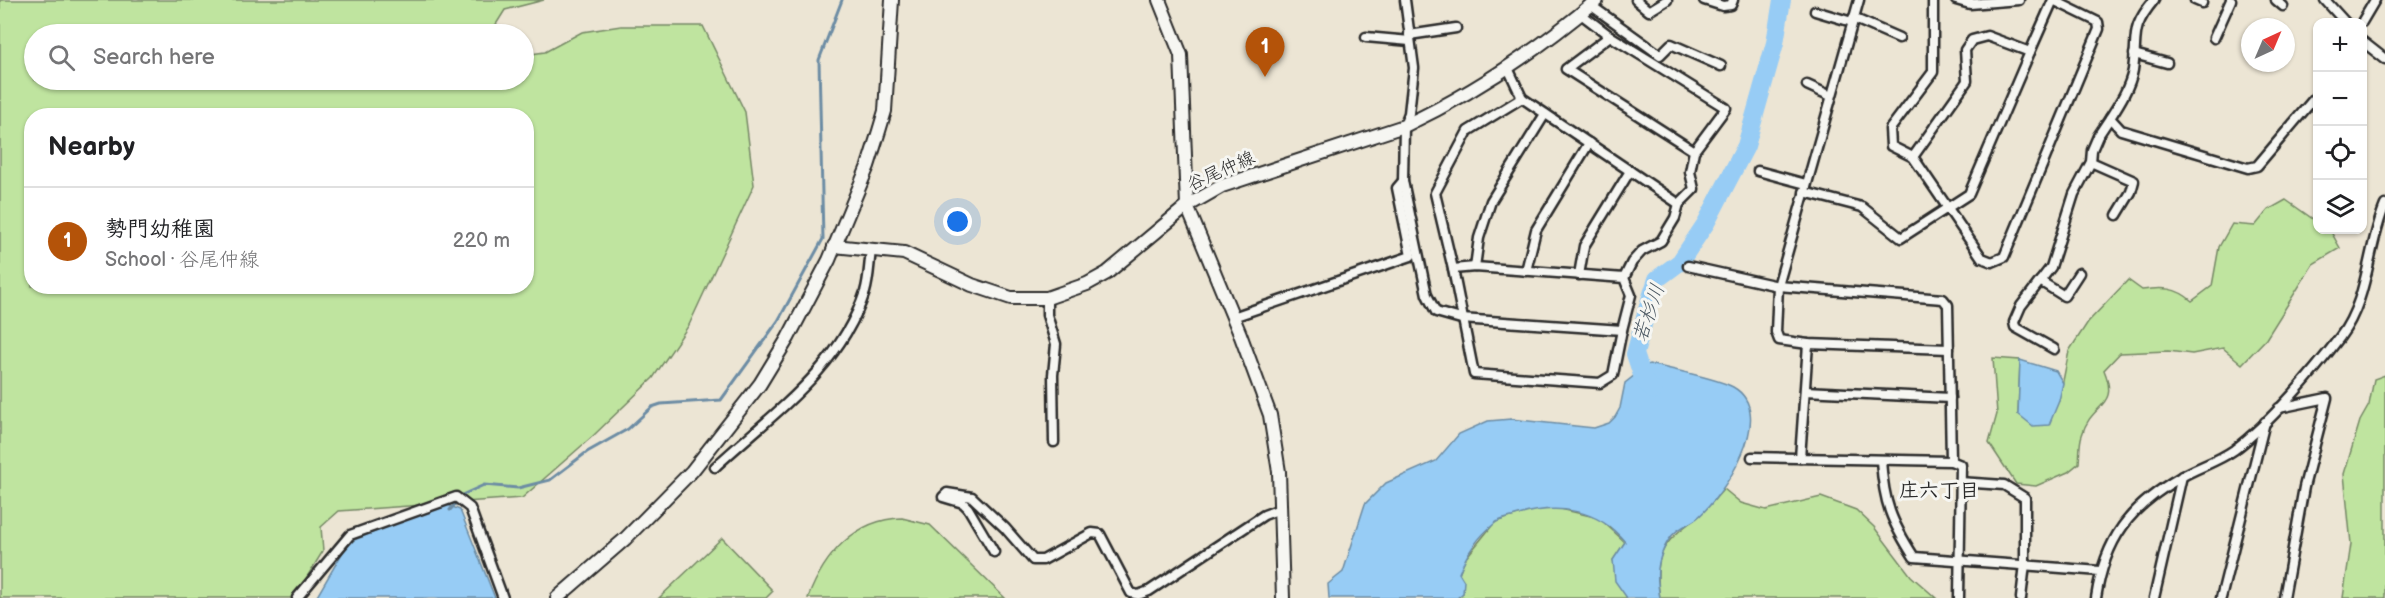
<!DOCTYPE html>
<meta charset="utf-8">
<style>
body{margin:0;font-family:"Balsamiq Sans","Klee One",sans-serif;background:#f6f6f6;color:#202124}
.controls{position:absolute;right:18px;top:18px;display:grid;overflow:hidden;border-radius:12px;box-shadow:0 2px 4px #0004}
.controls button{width:54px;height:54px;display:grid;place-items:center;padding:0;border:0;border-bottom:2px solid #e0e0e0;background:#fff;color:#202124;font:30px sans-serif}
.compass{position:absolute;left:2241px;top:18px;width:54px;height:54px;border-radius:50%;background:#fff;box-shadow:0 2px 4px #0004;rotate:44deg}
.you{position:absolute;left:958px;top:222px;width:21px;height:21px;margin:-15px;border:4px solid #fff;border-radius:50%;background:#1a73e8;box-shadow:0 0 0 9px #1a73e833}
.badge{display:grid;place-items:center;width:39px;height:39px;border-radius:50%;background:#b45309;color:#fff;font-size:20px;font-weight:700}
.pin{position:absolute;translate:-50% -50px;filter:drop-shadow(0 2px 3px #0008)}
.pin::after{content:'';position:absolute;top:32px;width:21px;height:18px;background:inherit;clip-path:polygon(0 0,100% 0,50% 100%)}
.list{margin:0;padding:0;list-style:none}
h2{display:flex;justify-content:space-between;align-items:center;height:78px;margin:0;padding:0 24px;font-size:26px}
h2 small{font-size:20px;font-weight:400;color:#757577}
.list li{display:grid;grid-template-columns:39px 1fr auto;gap:18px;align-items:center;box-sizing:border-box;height:108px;padding:0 24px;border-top:2px solid #e0e0e0}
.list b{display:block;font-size:22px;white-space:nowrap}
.list p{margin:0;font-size:20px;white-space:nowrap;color:#757577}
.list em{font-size:20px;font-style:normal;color:#757577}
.icon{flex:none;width:33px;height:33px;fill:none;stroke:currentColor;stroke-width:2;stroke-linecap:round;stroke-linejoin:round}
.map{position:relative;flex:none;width:2385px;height:598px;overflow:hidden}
.search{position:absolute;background:#fff;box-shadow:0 2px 4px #0004;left:24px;top:24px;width:510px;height:66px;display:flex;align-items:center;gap:15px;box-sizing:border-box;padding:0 21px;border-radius:33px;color:#757577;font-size:22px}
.panel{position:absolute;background:#fff;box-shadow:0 2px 4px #0004;left:24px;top:108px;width:510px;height:186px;border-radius:24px}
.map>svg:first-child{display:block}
.green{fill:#bfe49f;stroke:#758865;stroke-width:1.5;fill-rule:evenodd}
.water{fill:#97ccf5;stroke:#6c8ca4;stroke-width:1.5}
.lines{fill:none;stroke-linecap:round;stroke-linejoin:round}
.stream{stroke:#6c8ca4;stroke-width:3}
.river{stroke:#97ccf5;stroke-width:18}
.street-casing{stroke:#2b2b2b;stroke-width:13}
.secondary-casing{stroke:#2b2b2b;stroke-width:16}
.street{stroke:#f6f6f2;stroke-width:8}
.secondary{stroke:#f6f6f2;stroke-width:12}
.labels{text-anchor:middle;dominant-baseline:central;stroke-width:6;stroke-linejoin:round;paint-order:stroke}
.street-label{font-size:18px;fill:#2b2b2b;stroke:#f6f6f2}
.water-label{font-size:20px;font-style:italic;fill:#46535e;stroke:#f6f6f2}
.neighbourhood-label{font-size:20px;font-weight:bold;fill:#2b2b2b;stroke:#f6f6f2}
</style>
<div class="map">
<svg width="2385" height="598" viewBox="0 0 2385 598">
<rect width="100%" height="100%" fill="#ece5d4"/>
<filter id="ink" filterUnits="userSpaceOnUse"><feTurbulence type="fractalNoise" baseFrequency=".0167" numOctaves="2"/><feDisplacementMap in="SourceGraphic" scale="12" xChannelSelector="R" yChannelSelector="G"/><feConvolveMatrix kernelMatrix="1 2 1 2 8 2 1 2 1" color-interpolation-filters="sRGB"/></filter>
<g filter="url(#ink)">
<g class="green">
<path d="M0,0H544L505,10L490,34H34V80H524V55L545,52L582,32L621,26H703L745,112L754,185L689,325L653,378L594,435L522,498L339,511L321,527L323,551L294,598H0ZM32,116H526V286H32Z"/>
<path d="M2286,200L2317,222L2318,230H2330L2340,248L2313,264L2266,339L2242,364L2223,348L2192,354L2168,351L2120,353L2104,370C2120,409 2091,402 2082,435C2079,443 2080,454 2079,463L2068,472L2036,486L2016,484L1989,443L1997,414L1993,358L2020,360L2018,414L2059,401L2069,351L2088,322L2128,280L2142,290C2162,287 2176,287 2192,301L2212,286L2219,247L2232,224L2255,226L2268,210Z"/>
<path d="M2385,375V598H2343L2351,544L2344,474L2360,421L2369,405L2374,379Z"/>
<path d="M1724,489L1741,503L1766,510L1821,497L1856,510L1874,527L1911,576L1936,598H1660C1653,556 1662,543 1695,519C1706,511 1715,498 1724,489Z"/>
<path d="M1552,507L1599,518L1625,542L1613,560L1627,598H1457L1463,593L1459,573L1465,559L1495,522L1537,509Z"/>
<path d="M902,518L930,525L1005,598H808C824,555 855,519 902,518Z"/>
<path d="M722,538L773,591L766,598H659Z"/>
</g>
<g class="water">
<path d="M2020,360L2056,371L2063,383L2059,401L2049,425L2033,426L2018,414Z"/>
<path d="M1649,364C1669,369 1717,378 1733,387C1779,413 1723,497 1696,519C1686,526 1674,530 1668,541C1656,561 1656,576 1660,598H1627L1615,581L1613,560L1625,542C1598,508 1556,503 1515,516C1509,518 1499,519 1494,524C1478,537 1466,555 1459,573L1464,581L1463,593L1457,598H1329L1328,584L1343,572L1365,504L1386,483L1436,461L1459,434L1488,421L1511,419L1594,428L1609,423L1615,417L1620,408L1625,383Z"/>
<path d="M445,504L460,510L495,598H316L344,550L354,540Z"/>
</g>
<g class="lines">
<path class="stream" d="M450,510L464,494L484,485L518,488L550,480L587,452L628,429L652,407L661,404L721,400L778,321L823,239L819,60L842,0"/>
<path class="river" d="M1654,391L1644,381L1635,354L1648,306L1657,279L1680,262L1706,223L1746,146L1775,43L1782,0"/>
<g class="street-casing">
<g id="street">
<path d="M1405,0L1414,68L1409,113L1404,126L1403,181L1427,295L1436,312L1461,319L1622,330L1631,295L1624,278L1475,267L1453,269L1435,193L1468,131L1522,98L1679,204L1694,189L1690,172L1694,151L1566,69L1610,36L1726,108L1694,151"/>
<path d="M1636,0L1649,11L1667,0"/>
<path d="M1704,0L1723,6L1731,5L1733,0"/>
<path d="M1859,0L1778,286L1776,332L1779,340L1808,344L1949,349"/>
<path d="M1956,0L1970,4L2019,0"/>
<path d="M2053,0L2098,22L2099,29L2004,257L1992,262L1982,258L1913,157L1967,81L1965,50L1972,40L1987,36L2030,52Z"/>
<path d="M2154,0C2129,30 2138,36 2133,70C2130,87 2119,104 2110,118L2121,130L2248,168L2257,166L2318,94"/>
<path d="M2195,0L2202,3"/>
<path d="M2276,0L2283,6"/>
<path d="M2325,0L2345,22"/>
<path d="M1589,4L1660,55L1671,44L1721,66"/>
<path d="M1815,11L1852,22"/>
<path d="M1581,14L1610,36"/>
<path d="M1853,18L1899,38"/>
<path d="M2362,22L2375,0"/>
<path d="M1409,35L1456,28"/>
<path d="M1366,37L1410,41"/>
<path d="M2214,38L2231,0"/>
<path d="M2362,41L2385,59"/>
<path d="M2134,54L2167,63"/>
<path d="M1508,68L1522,98"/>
<path d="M1807,85L1831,96"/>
<path d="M1913,157L1891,146L1890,129L1933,72V0"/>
<path d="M2091,162L2134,181L2131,192L2117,215"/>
<path d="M1758,171L1806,184"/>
<path d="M1804,192L1862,207L1901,238L1969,194L2030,52"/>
<path d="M1688,266L1778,286L1943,299L1948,305L1951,461"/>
<path d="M1475,267L1479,238L1491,201L1545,114"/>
<path d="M1453,269L1474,374L1600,383L1613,375L1622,330"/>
<path d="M1526,271L1536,230L1589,143"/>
<path d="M1579,275L1584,246L1630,171"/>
<path d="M1624,278L1632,262L1642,251L1661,241L1675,218L1679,204"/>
<path d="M2040,281L2064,296L2079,273"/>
<path d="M1047,298V315L1056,344L1053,375L1054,442"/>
<path d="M1233,317L1411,256L1397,188L1403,181"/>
<path d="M2054,349L2015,327L2014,322L2021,306L2051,267L2074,194L2091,162L2092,150L2098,136L2110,118"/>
<path d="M1805,391L1950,398"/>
<path d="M2279,408L2327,398L2304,487L2284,598"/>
<path d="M1752,457L1951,461L1961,465L1959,598"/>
<path d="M1800,458L1808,344"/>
<path d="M1881,461C1884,503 1891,521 1914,557L2100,571"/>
<path d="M715,467C773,413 839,370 865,292C869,279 869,264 871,251"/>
<path d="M1960,482L2004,485L2025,498V564L2021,598"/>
<path d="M994,552L968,508L963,503L943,497L947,493L972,497L1005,528L1033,560H1043L1092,533L1100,534L1131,593L1138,595L1149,591L1264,515L1280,509"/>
<path d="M297,598L350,535L456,497L470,508L503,598"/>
<path d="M2096,598C2105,539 2129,507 2181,477C2198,467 2217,462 2234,450C2270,423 2312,374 2340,337C2369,299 2367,248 2385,205"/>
<path d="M2154,598L2182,476"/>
<path d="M2221,598L2265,422"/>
</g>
</g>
<g class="secondary-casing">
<g id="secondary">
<path d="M1159,0L1181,55L1187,206L1240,334L1270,415L1279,472L1283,598"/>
<path d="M834,246L904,253L972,285L1011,298H1047L1087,284L1107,273L1187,206L1222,186L1404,126C1474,93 1538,50 1597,0"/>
<path d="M557,598L625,539L692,471L760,384L788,338L829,260L868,166L879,131L885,111L892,0"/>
</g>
</g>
<use href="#street" class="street"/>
<use href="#secondary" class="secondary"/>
</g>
</g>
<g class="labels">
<g class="street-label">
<text transform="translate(1221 171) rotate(-24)">谷尾仲線</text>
</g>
<g class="water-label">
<text transform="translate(1649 313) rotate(-71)">若杉川</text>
</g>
<g class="neighbourhood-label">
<text x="1939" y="491">庄六丁目</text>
</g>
</g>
</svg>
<div class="controls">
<button>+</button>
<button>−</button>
<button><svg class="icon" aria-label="locate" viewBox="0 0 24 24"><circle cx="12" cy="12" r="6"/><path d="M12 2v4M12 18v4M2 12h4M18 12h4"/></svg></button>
<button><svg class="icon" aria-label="layers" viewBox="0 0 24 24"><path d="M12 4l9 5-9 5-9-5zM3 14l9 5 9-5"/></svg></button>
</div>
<svg class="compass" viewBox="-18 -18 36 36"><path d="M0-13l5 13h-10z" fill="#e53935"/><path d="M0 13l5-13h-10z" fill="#757577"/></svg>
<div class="you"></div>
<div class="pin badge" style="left:1265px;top:77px">1</div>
<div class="search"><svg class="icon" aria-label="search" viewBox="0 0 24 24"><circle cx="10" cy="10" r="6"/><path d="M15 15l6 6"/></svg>Search here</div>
<section class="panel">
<h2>Nearby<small></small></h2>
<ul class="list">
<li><span class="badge">1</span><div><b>勢門幼稚園</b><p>School · 谷尾仲線</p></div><em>220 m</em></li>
</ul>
</section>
</div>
